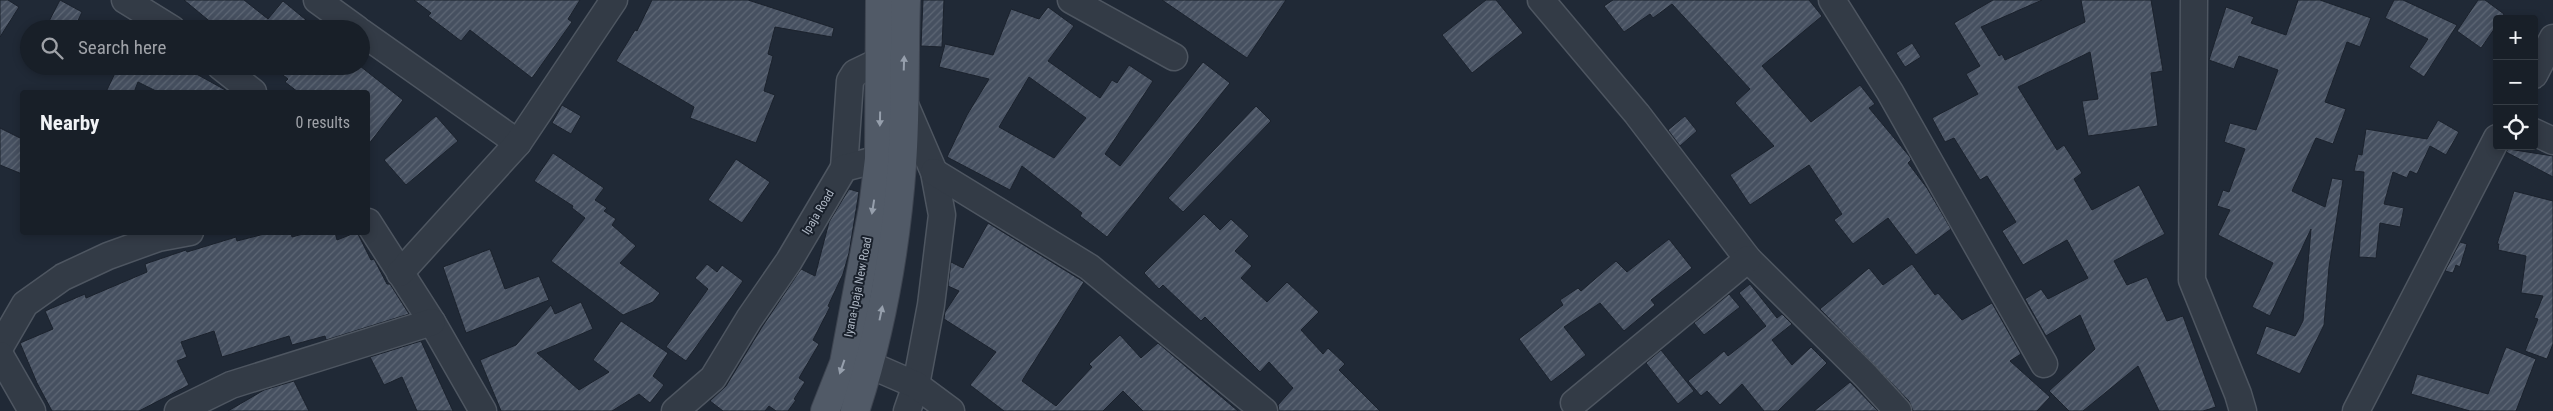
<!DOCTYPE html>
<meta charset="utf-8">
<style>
body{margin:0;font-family:"Roboto Condensed",sans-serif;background:#252c34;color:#f1f3f6}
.controls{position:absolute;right:15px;top:15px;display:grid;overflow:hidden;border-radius:5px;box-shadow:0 2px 8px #0003}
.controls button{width:45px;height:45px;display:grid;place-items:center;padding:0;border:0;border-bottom:1px solid #363d45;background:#181f28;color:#f1f3f6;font:25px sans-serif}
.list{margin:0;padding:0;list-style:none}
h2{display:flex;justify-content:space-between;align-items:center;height:65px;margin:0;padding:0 20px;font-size:21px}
h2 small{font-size:16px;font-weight:400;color:#9fa2a8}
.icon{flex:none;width:28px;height:28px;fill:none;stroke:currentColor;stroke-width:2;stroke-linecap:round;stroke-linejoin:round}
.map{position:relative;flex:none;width:2553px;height:411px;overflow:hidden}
.search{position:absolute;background:#181f28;box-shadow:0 2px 8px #0003;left:20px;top:20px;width:350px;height:55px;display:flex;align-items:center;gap:12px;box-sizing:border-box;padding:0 18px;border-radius:28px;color:#9fa2a8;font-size:19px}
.panel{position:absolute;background:#181f28;box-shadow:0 2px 8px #0003;left:20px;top:90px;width:350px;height:145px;border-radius:5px}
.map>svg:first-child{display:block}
.building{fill:url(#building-hatch);stroke:#1b222d;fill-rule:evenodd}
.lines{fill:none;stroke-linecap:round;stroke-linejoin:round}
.minor-casing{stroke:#4e5661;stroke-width:29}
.major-casing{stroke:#3d4450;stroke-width:30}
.minor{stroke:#333b46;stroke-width:26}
.major{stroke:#515a67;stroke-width:28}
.oneway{fill:#969fac}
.labels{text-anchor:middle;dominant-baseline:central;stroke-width:4;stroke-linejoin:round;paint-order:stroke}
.street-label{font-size:12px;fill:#adb6c3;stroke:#19202b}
</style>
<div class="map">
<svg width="2553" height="411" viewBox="0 0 2553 411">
<defs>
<pattern id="building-hatch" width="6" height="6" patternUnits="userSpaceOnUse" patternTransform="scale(1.25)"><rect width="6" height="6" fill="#465060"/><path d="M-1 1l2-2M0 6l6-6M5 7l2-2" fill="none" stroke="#5e6775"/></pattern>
</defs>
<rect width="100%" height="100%" fill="#202936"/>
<g class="building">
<path d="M0,0H8L19,7L0,37Z"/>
<path d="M60,0L82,12L74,29H45Z"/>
<path d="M184,0H244L268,19L283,1L317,29H219Z"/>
<path d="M414,0H580L568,19L572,22L532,78L470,30L461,41L428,16L431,13Z"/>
<path d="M652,0H748L834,28L832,37L775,27L768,54L773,56L764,91L775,95L756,143L690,118L694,107L616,61L635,30L637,31Z"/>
<path d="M923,0H944L942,47L921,46Z"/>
<path d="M1162,0H1286L1247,58Z"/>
<path d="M1486,0H1496L1523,33L1472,73L1442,35Z"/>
<path d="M1613,0H1809L1822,16L1762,66L1811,122L1860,85L1875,104L1869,108L1910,157L1911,160L1908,163L1927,188L1951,229L1916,255L1888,218L1853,244L1834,220L1842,214L1809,165L1750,205L1730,175L1774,146L1735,103L1750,89L1672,4L1653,18L1650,14L1624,32L1604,6Z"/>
<path d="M1993,0H2042L1981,27L1999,56L2002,54L2005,60L2085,22L2081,0H2151L2163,71L2151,73L2158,126L2088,136L2082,101L2098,99L2090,52L2018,87L2057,150L2064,145L2082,173L2074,179L2092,210L2139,185L2165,234L2114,261L2127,285L2147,277L2167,321L2183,316L2216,407L2203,411H2159L2138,366L2083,411H2069L2049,391L2095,349L2080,315L2046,336L2025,299L2041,289L2048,299L2088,278L2067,240L2023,265L2002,231L2016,222L1987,176L1980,180L1954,138L1945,142L1932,118L1978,94L1966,74L1980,66L1954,23Z"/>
<path d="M2298,0H2320L2371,18L2360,47L2347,42L2325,102L2346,109L2333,144L2316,138L2292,191L2325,207L2332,178L2343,180L2329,267L2324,325L2300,374L2256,354L2266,326L2295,336L2303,321L2311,229L2270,316L2252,307L2273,263L2218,235L2230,210L2217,206L2223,190L2229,192L2245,149L2224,142L2230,123L2256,130L2278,70L2239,56L2234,69L2209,60L2226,7L2254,17L2251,23L2286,35Z"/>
<path d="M2394,0H2403L2457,25L2424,77L2409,67L2428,39L2385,18Z"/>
<path d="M2478,0H2485L2504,14L2501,19H2497V25L2481,48L2457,31Z"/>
<path d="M1048,7L1074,26L1048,61L1100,98L1112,80L1117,83L1129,65L1153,81L1105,154L1120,166L1203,62L1230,83L1107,237L1080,216L1082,213L1022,166L1010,190L947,157L967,115L989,79L939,67L945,44L993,55L1011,9L1039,19ZM1029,77L1086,118L1054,158L999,127Z"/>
<path d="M1912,43L1921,57L1905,67L1896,53Z"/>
<path d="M106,66H194L191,71L229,92H158L138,82L134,92H106L116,71Z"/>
<path d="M272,66H360L403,100L368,145V92H298L285,82L288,79Z"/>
<path d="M562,105L581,116L571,134L552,123Z"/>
<path d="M1256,106L1271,121L1183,212L1168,198Z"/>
<path d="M436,116L458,141L406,185L384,160Z"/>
<path d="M1685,116L1697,131L1680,146L1668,130Z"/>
<path d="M2438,120L2459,132L2446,155L2430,146L2417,174L2410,171L2407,178L2393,172L2384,204L2404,208L2400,227L2380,223L2376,258L2359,257L2364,172L2354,171L2358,154L2362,155L2366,129L2427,139Z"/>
<path d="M0,128L22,139V174L0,165Z"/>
<path d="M2508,149L2553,156V177L2506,152Z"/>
<path d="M553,153L604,188L595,200L607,208L604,211L616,219L612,225L636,246L620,263L660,293L653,302L623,315L551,261L585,218L572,208L573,206L534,181Z"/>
<path d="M736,159L770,182L742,223L708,200Z"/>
<path d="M849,189L859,192L849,253L843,274L828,306L830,307L813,340L819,344L799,378L805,382L794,399L796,400L788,411H776L769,406L765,411H723L710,401L726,386L762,327L801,269L815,276L829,222Z"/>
<path d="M2514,191L2553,201V344L2547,359L2525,351L2538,319L2534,318L2543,296L2521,293L2526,256L2498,250L2499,244H2497Z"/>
<path d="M1204,214L1220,230L1231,219L1249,236L1235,251L1252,266L1241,278L1267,302L1287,282L1319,312L1301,330L1323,354L1328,348L1345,364L1339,370L1380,411H1279L1278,405L1293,388L1269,362L1260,372L1205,317L1201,321L1163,285L1159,289L1144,273Z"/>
<path d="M988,223L1084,282L1022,381L1056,406L1092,367L1089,364L1120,335L1141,358L1158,343L1238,411H1143L1123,391L1103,411H1004L970,385L996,352L944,319L945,312L959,291L948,286L951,262L963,268Z"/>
<path d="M272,232H291L292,237L310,232H335L337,240L357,232L371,260L374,259L387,284H390L409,314L326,340L325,336L292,345L289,336L222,357L214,331L181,342L187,357L177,361L189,385L139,411H52L37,383L20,343L53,329L45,311L85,294L86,298L147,272L145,264L186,250L187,252L236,237L237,241Z"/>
<path d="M1669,239L1692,268L1651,300L1655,305L1624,331L1600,303L1564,327L1586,355L1551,382L1519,339L1563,305L1560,300L1578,288L1581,291L1616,261L1627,272Z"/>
<path d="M2460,242L2467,244L2460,267L2456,265L2453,273L2445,271Z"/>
<path d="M490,249L505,289L539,276L549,300L466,333L443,267Z"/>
<path d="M707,264L717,272L722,265L743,281L686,361L666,347L708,289L695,278Z"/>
<path d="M1912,264L1935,295L1938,293L1962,320L1992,303L2021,354L2010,361L2050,397L2037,411H1913L1909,401L1820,309L1869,268L1883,285Z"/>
<path d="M1750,284L1777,318L1782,314L1792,324L1772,340L1792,365L1811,347L1827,363L1778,411H1764L1742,384L1720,405L1707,391L1701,396L1688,381L1724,351L1728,356L1766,326L1739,293Z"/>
<path d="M1729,294L1740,307L1704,335L1694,323Z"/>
<path d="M581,302L593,329L537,353L579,390L609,372L593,360L621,321L668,353L653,376L664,385L650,403L639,394L612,411H501L480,360L516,345L551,305L555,314Z"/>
<path d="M421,341L436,374L453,411H417L402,377L384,385L370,357Z"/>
<path d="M2506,347L2536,359L2516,411H2470L2411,394L2417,374L2488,394Z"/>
<path d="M1661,350L1694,391L1678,404L1646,363Z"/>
<path d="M294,381L309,411H228L264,390Z"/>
<path d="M1850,382L1878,411H1814Z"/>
</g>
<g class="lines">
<g class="minor-casing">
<g id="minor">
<path d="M125,0L172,29"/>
<path d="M317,0L357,29"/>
<path d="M1071,0L1174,57"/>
<path d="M1541,0L1637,114L1748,259L1865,375L1898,411"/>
<path d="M1832,0L1890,92L2044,364"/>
<path d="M2194,0L2192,280L2238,394L2243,411"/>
<path d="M361,32L518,143"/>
<path d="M220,66L253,92"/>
<path d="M2534,75L2553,38"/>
<path d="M903,100L934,172L942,215L931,305L916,385L907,411"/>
<path d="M2534,132L2553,141"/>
<path d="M844,168L850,81L855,73L880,61"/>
<path d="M934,172L1089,267L1264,411"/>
<path d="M368,222L432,322L483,411"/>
<path d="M400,273L518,143L614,0"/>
<path d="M0,347L25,304L63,277L108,256L158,238L190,232"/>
<path d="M0,355L32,411"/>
<path d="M870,365L916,385L951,411"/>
<path d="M1574,403L1748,259"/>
<path d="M178,411L231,385L432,322"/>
<path d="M675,411L713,378L749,319L789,261L844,168L879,159"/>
<path d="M2356,411L2497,138"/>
</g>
</g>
<g class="major-casing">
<g id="major">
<path d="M825,411L844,363L873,208L879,159L880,0"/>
<path d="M855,411C881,332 896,247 902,164C906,110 904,54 906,0"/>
</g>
</g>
<use href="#minor" class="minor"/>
<use href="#major" class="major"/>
</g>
<defs><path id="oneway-solid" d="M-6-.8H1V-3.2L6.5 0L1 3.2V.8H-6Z" transform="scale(1.25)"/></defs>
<g class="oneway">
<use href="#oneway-solid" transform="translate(904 63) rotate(-88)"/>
<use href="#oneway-solid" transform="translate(880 119) rotate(91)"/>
<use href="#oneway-solid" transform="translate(873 207) rotate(99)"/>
<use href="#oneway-solid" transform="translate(881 313) rotate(-78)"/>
<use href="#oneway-solid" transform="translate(842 367) rotate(109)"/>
</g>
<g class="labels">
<g class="street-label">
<text transform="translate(818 212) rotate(-59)">Ipaja Road</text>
<text transform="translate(858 287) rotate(-79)">Iyana-Ipaja New Road</text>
</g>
</g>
</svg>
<div class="controls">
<button>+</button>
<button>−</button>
<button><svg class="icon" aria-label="locate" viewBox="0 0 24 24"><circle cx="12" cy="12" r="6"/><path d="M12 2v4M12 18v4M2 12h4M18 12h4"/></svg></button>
</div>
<div class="search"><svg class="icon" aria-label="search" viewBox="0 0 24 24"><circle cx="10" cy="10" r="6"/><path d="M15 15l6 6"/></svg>Search here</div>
<section class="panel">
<h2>Nearby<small>0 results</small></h2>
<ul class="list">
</ul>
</section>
</div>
